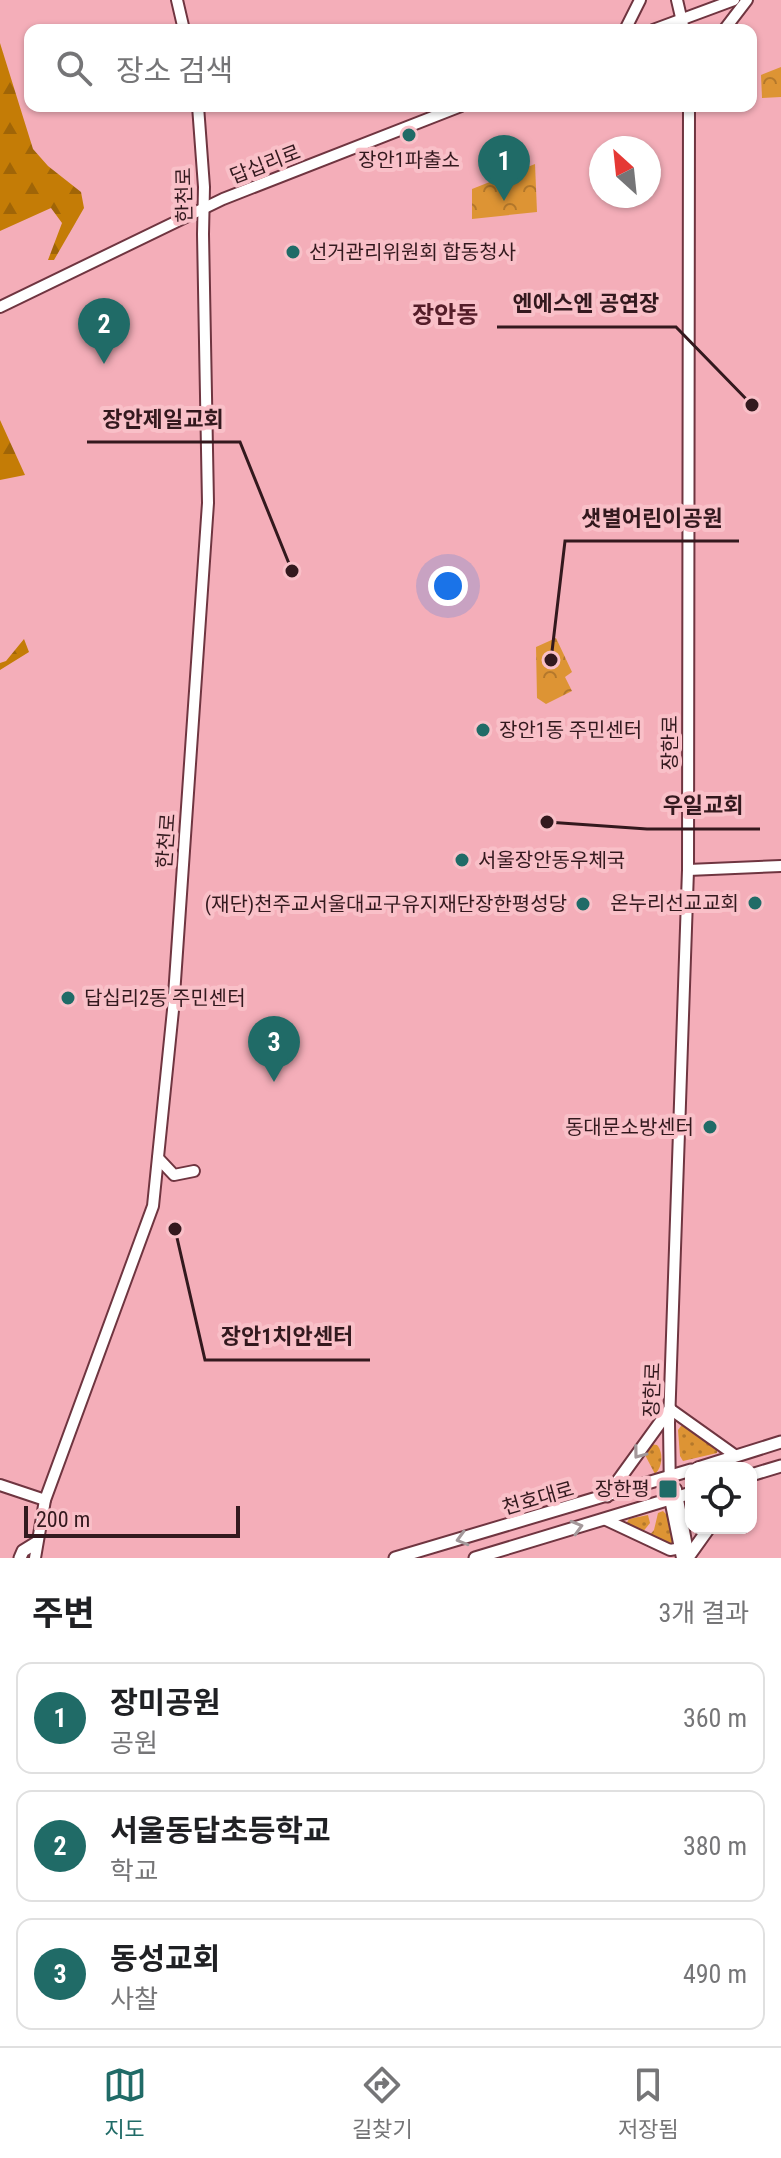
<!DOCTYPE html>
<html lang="ko">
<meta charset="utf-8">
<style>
body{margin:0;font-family:"Roboto Condensed","Noto Sans KR",sans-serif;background:#f2f2f2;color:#202124}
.controls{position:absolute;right:24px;bottom:24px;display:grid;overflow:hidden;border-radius:16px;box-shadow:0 2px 6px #0004}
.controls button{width:72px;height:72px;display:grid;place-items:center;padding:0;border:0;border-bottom:2px solid #e0e0e0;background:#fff;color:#202124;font:40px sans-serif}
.compass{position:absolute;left:589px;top:136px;width:72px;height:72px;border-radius:50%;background:#fff;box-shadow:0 2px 6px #0004;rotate:333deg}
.scale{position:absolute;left:24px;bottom:20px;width:216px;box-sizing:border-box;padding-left:8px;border:4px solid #33191e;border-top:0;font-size:22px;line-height:28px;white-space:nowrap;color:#33191e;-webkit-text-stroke:6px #f9c0c8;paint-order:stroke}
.you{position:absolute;left:448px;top:586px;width:28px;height:28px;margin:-20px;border:6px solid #fff;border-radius:50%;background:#1a73e8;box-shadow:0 0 0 12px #1a73e833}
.badge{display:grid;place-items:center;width:52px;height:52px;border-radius:50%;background:#206b67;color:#fff;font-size:26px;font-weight:700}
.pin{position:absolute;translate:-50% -66px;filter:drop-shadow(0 2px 4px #0008)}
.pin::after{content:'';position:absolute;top:42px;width:28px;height:24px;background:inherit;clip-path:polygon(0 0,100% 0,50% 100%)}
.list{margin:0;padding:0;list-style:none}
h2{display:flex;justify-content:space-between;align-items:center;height:104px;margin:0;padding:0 32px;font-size:34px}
h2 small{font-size:26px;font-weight:400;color:#757577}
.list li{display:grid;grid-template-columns:52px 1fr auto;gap:24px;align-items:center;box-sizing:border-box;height:112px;margin:0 16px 16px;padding:0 16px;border:2px solid #e0e0e0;border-radius:16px}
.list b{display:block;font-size:30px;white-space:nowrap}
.list p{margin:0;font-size:26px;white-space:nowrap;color:#757577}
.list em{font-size:26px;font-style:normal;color:#757577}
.icon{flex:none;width:44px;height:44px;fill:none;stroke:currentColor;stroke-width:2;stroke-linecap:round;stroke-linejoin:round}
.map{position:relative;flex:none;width:781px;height:1558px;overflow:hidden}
.search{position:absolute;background:#fff;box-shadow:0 2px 6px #0004;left:24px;right:24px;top:24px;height:88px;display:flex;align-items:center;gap:20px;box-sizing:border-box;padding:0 28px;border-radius:16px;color:#757577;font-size:30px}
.sheet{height:488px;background:#fff}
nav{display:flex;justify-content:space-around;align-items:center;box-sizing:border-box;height:112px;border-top:2px solid #e0e0e0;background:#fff;font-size:22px;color:#757577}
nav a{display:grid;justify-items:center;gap:4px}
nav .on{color:#206b67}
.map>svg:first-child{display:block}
.grass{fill:url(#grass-dots)}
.forest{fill:url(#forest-firs)}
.park{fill:url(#park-crowns)}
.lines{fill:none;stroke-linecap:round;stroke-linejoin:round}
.secondary-casing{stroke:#6f3540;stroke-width:14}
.primary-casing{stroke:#6f3540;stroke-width:15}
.secondary{stroke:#fff;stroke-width:10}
.primary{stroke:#fff;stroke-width:11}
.oneway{stroke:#a3989a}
.poi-dot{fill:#206b67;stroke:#f9c0c8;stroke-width:3}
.labels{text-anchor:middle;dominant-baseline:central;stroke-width:8;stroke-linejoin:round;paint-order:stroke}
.poi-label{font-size:20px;fill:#33191e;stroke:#f9c0c8;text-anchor:start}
.street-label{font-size:20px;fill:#33191e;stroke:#f9c0c8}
.quarter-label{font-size:24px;font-weight:bold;fill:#541d29;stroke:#f9c0c8}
.leader{fill:none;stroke:#33191e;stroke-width:3}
.callout-dot{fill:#33191e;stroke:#f9c0c8;stroke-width:3}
.callout-label{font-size:22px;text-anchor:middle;font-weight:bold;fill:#33191e;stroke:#f9c0c8;stroke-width:8;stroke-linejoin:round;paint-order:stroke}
</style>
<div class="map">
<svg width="781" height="1558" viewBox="0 0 781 1558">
<defs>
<pattern id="grass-dots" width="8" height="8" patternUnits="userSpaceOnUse" patternTransform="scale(2)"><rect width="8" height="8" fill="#dd9434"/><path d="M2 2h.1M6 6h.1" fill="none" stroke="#b4782b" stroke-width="1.8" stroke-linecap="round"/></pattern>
<pattern id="forest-firs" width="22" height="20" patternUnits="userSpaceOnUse" patternTransform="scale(2)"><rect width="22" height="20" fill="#c47c06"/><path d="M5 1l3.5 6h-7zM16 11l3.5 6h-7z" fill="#a06507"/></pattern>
<pattern id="park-crowns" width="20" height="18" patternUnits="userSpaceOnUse" patternTransform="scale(2)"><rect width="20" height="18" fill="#dd9434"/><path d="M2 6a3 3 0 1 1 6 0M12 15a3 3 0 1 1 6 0" fill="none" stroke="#b4782b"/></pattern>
</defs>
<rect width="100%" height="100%" fill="#f4aeb9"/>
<g class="grass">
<path d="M681,1426H684L717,1449V1453L683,1461L680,1456L678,1430Z"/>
<path d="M650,1444L657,1445C664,1453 662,1468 655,1474L644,1453Z"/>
<path d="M663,1511L669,1517L673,1544L669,1546L648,1537L654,1530L658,1513Z"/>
<path d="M648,1515L650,1523L642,1533L626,1524L629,1519Z"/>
</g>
<g class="forest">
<path d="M0,43L33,149L48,166L81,192L84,208L54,260H48L62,223L51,208L0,231Z"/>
<path d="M0,420L25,475L0,480Z"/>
<path d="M24,639L29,652L0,670V663L6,661Z"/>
</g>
<g class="park">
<path d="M781,67V97L762,98L761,75Z"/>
<path d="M535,164L537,212L472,219V189Z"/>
<path d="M556,638L572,672L565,677L572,691L546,704L537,698L536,647Z"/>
</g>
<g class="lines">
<g class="secondary-casing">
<g id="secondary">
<path d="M177,0L184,30"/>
<path d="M677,0L684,30"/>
<path d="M625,30L640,0"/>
<path d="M653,30L734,0"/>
<path d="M724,30L747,0"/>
<path d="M0,307L223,199L461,106"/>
<path d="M688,870L781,866"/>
<path d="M158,1158L174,1175L194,1171"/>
<path d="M670,1409L736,1456"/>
<path d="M0,1485L45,1500"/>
<path d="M676,1489L688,1552"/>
<path d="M604,1519L670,1550L687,1547"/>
<path d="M35,1558L45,1500L153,1206L173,1010L208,503L203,234L204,187L198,106"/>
<path d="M682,1558L670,1499L669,1423L688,870L689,106"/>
</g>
</g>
<g class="primary-casing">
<g id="primary">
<path d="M698,1468L781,1442"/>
<path d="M751,1475L781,1466"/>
<path d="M607,1496L670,1409"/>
<path d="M678,1497L691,1493"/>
<path d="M689,1556L709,1528"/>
<path d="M20,1558L23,1551L36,1543"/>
<path d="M395,1558L691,1470"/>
<path d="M475,1558L670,1499"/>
</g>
</g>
<use href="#secondary" class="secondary"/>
<use href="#primary" class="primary"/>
</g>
<defs><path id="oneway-chevron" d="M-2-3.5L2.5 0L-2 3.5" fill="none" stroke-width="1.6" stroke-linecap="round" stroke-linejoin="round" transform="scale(2)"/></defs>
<g class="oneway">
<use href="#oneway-chevron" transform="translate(639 1453) rotate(127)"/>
<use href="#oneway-chevron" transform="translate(577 1527) rotate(-16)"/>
<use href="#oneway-chevron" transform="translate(462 1539) rotate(164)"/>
</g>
<g class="poi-dot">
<circle cx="409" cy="135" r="8"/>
<circle cx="293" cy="252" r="8"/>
<circle cx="483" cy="730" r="8"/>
<circle cx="462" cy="860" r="8"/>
<circle cx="755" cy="903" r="8"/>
<circle cx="583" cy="904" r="8"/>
<circle cx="68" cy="998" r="8"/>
<circle cx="710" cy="1127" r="8"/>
<rect x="658" y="1479" width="20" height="20" rx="4"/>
</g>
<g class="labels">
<g class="poi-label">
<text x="409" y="160" text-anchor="middle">장안1파출소</text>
<text x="309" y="252">선거관리위원회 합동청사</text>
<text x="499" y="730">장안1동 주민센터</text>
<text x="478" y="860">서울장안동우체국</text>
<text x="739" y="903" text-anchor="end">온누리선교교회</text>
<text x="567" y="904" text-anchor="end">(재단)천주교서울대교구유지재단장한평성당</text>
<text x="84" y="998">답십리2동 주민센터</text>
<text x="694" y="1127" text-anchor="end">동대문소방센터</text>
<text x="650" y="1489" text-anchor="end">장한평</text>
</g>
<g class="street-label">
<text transform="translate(265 164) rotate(-21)">답십리로</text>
<text transform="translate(184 195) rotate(-91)">한천로</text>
<text transform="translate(670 743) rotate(-90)">장한로</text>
<text transform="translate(166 841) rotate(-86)">한천로</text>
<text transform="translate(652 1390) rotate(-88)">장한로</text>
<text transform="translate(538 1498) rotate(-16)">천호대로</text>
</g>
<g class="quarter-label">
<text x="445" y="315">장안동</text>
</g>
</g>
<path class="leader" d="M752 405L676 327H497M292 571L240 442H87M551 660L565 541H739M547 822L647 829H760M175 1229L205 1360H370"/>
<g class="callout-dot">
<circle cx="752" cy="405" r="8"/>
<circle cx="292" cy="571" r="8"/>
<circle cx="551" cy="660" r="8"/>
<circle cx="547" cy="822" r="8"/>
<circle cx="175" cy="1229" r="8"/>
</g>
<g class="callout-label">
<text x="586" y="311">엔에스엔 공연장</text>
<text x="163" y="427">장안제일교회</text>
<text x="652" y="526">샛별어린이공원</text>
<text x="703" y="813">우일교회</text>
<text x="287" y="1344">장안1치안센터</text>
</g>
</svg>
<div class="controls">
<button><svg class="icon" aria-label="locate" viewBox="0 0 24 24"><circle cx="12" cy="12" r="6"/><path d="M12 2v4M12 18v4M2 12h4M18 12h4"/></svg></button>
</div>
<svg class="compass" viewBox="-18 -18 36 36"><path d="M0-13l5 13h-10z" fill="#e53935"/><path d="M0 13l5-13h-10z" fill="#757577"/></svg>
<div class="scale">200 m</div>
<div class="you"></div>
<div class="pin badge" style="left:504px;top:201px">1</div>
<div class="pin badge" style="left:104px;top:364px">2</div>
<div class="pin badge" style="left:274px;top:1082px">3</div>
<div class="search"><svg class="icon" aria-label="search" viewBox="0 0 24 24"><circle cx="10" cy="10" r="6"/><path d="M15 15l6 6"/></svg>장소 검색</div>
</div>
<section class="sheet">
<h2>주변<small>3개 결과</small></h2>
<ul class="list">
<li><span class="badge">1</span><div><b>장미공원</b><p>공원</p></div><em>360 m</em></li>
<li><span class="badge">2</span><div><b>서울동답초등학교</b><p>학교</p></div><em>380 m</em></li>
<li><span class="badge">3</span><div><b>동성교회</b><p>사찰</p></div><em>490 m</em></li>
</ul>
</section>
<nav>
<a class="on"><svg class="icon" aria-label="map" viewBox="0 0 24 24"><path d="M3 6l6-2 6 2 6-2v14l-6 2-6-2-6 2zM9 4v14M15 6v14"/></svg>지도</a>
<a><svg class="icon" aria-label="directions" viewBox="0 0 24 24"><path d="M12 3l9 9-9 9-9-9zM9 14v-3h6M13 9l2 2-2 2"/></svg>길찾기</a>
<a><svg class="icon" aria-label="saved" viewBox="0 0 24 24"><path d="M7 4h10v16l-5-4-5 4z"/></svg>저장됨</a>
</nav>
